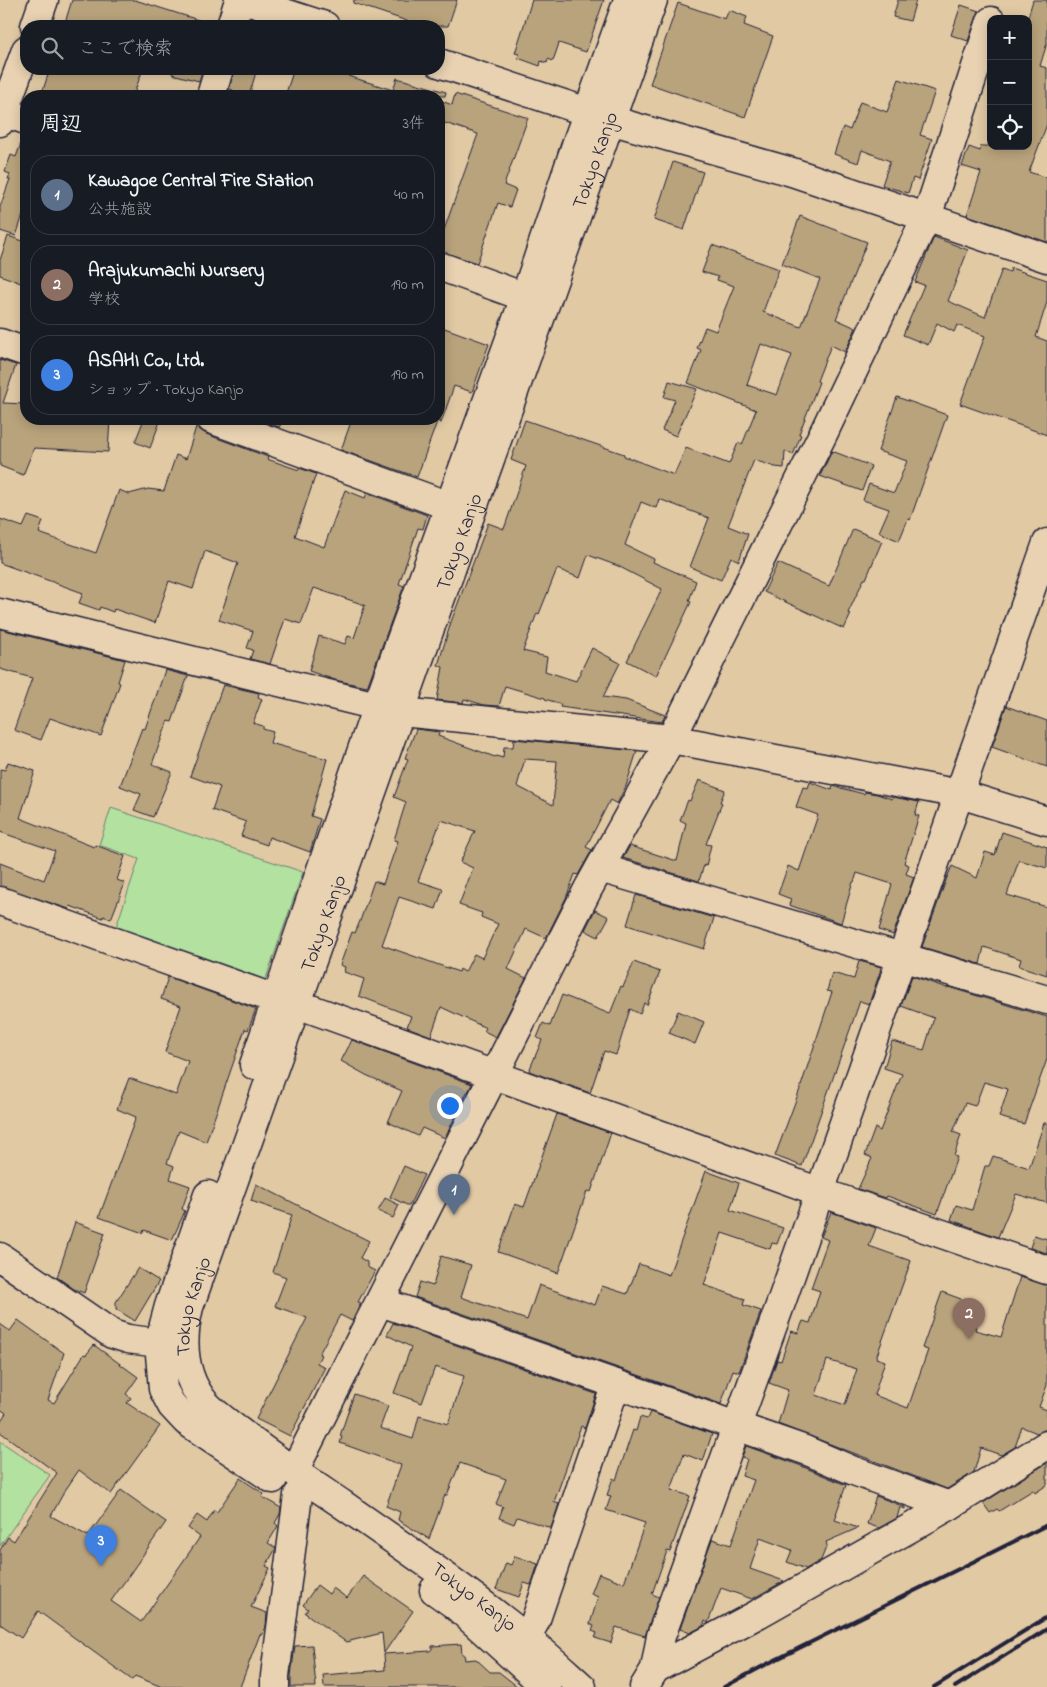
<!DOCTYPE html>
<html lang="ja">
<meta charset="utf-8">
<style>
body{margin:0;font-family:"Indie Flower","Klee One",sans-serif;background:#242831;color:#f1f3f6}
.controls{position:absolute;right:15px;top:15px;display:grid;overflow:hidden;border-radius:10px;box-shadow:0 2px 12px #0003}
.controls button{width:45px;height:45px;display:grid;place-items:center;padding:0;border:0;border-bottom:1px solid #363941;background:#171b24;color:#f1f3f6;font:25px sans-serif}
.you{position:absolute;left:449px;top:1105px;width:18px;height:18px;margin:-12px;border:4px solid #fff;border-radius:50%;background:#1a73e8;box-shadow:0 0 0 8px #1a73e833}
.badge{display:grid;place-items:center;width:32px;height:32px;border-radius:50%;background:#d1495b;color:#fff;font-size:16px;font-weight:700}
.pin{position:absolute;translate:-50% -41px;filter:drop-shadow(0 1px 2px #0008)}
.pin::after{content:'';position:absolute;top:26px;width:18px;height:15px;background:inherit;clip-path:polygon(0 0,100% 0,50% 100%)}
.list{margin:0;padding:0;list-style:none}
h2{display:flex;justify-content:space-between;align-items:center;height:65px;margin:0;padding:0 20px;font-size:21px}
h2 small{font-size:16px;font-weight:400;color:#9ea1a6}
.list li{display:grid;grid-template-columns:32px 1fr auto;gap:15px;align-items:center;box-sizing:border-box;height:80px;margin:0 10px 10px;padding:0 10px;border:1px solid #363941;border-radius:20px}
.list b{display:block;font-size:19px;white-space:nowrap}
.list p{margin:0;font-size:16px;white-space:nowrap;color:#9ea1a6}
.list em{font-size:16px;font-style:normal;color:#9ea1a6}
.icon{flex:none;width:28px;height:28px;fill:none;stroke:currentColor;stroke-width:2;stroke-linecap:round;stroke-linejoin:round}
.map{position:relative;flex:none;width:1047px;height:1687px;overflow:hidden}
.search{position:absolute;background:#171b24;box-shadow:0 2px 12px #0003;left:20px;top:20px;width:425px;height:55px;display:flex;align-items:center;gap:12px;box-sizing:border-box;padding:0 18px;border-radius:20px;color:#9ea1a6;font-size:19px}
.panel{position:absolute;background:#171b24;box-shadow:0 2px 12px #0003;left:20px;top:90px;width:425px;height:335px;border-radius:20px}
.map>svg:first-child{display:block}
.green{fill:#b2e1a0;stroke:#6a826e}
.building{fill:#b9a37c;stroke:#22223b;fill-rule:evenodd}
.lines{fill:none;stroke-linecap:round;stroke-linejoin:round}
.minor-casing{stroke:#22223b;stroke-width:31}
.major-casing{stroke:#22223b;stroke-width:31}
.highway-casing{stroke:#22223b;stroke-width:31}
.minor{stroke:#e9d2b2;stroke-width:28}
.major{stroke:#e9d2b2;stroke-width:28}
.highway{stroke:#e9d2b2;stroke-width:28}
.rail{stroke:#22223b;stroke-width:4}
.labels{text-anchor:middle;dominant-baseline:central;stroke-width:4;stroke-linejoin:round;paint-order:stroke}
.street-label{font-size:20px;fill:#22223b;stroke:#e9d2b2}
</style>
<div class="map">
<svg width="1047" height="1687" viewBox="0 0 1047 1687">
<rect width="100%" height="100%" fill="#e1c9a4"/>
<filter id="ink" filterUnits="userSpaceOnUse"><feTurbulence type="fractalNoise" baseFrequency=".02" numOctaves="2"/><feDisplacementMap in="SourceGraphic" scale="10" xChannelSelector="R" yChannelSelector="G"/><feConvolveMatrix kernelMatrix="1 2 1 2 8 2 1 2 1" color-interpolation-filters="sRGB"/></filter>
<g filter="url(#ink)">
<g class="green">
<path d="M111,808L303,872L264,984L113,936L139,859L99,845Z"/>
<path d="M0,1441L50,1475L0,1546Z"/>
</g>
<g class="building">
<path d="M72,0H135L208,23V26H64Z"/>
<path d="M354,0H457L448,26H422L353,3Z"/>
<path d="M532,0H604L586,52L559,43L553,61L548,59L547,63L541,61L540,66L518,58L519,54L515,53Z"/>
<path d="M898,0H916L910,21L893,17Z"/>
<path d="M1033,0H1047V43L1040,66L1047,68V124L1029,172L1047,178V242L967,215L981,172L962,166L969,147L980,151L981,146H1028V17Z"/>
<path d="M678,3L725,19L729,10L747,17L744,25L773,36L745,117L650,84Z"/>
<path d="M961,5L979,11L968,41L951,35Z"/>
<path d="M50,69H143L133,96H41Z"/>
<path d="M173,69H203L199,81L172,74Z"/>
<path d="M234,69H242L256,72L249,96H231L233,90L229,89Z"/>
<path d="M294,69H351L348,76L393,90L397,78L446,92L445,96H285Z"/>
<path d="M899,79L935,91L920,135L932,139L918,180L913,178L908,193L882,185L890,161L862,150L858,163L834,154L843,127L850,130L860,102L887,112Z"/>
<path d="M455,94L528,118L504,185L516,190L510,207L498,203L477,263L439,251V244L478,134L439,121V100L452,105Z"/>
<path d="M24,135H26V206L16,236L0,231V207L10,179H8L10,174L5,172L11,155L16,157Z"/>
<path d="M673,162L703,172L684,230L654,220Z"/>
<path d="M800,216L867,242L836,319L856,328L845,352L831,345L817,381L819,382L799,434L801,435L793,455L785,451L784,468L775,467L754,460L728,526L748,534L739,561L731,557L721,580L690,567L709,518L659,499L656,508L641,502L625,545L654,559L653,562L696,581L689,601L691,602L656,676L627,661L662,589L618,566L588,555L580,578L557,569L539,614L537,613L523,651L547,657L545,671L576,681L592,648L620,663L603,697L626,700L665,715L662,722L560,707L561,704L545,699V698L505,686L499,706L484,705L464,699L463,703L437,700L443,667L438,665L451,622L488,523L504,529L526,466L511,460L525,420L624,454V456L674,475L686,448L729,464L738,443L742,445L756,410L688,383L701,350L697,348L705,327L716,331L734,286L717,280L718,277L702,272L712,245L779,269L763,312L801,327L820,279L782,264ZM761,344L792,355L777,395L747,385Z"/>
<path d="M8,236L26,242V285L0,275V260Z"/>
<path d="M934,237L968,250L948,301L985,317L1002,269L1010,272L1011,268L1047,280V302L1036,337L1047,341V435L960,404L985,336L957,325L954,332L937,323L928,345L903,335L924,285L915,282Z"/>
<path d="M439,326L489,344L472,392L454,386L441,423H439Z"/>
<path d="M0,360L16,365L3,403L26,404V419H110L108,452L34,448L23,475L0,466Z"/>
<path d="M669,381L697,389L676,436L662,430L675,400L664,397Z"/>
<path d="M897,397L947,415L910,520L908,519L899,541L879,532L889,509L863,500L869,484L894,493L907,461L878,451Z"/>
<path d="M144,419H161L150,448L135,442Z"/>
<path d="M256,419H266L281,424L279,427Z"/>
<path d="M352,419H438L417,477L341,450Z"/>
<path d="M196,427L206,434L268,457L267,459L299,470V468L316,474L295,536L324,547L345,490L365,498L367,493L427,515L423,529L418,528L399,584L404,586L367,687L335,680L309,671L319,636L345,644L348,636L354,638L365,605L314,588L301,624L285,619L270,664L250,659L253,650L247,648L253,631L219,620L238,563L205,551L193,589L169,581L155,623L114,609L113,612L100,607L99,610L79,603L83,593L0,563V519L23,527L28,516L43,521L39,533L96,553L119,490L129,494L148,489L164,491L176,455L186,459Z"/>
<path d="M832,451L871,466L862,491L820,476Z"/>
<path d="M853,529L882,541L866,579H864L848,613L851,614L844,629L764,592L778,563L829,586Z"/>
<path d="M0,629L125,660L118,682L120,683L101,736L50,718L41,740L14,730L32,678L0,669Z"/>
<path d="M165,670L188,676L172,722L168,721L152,764L172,772L153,817L134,810L141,794L120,786L142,728L145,729Z"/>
<path d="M223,685L259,693L258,697L262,699L253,723L263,726V729L273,732L270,743L327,759L311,816L320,819L310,852L269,837L267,845L241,836L246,822L212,810L220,787L190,776Z"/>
<path d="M1006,706L1047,721V767L992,747Z"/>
<path d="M416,729L439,732L438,736L495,757L496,756L503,758L504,747H513L514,739L637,751L626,786L617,804L610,800L586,847L592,850L578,875L575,874L566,898L546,938L526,929L508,969L526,978L496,1037L484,1031L486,1028L441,1007L431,1036L407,1027L411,1016L359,996L364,979L344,972L345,967L340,965L352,932L355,933L360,921L374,881L383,884L398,841L394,840L406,802L394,797L408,759L405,758ZM525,759L557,761L553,805L517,786ZM441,820L475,831L460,862L473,868L459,905L482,913L481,917L498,924L482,958L474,954L465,972L460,969L459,972L382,945L399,897L436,909L443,889L418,881Z"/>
<path d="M8,762L35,771L20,818L94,847L95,845L125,856L117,880L125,883L111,919L103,916V918L70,906L69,909L0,886V863L44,880L55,851L0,832V769L5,770Z"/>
<path d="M699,780L725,790L720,802L722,803L706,844L711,845L706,866L704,865L699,881L623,858L630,846L677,861L686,823L680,820L688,800L690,801Z"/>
<path d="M810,782L832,790L833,786L864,794L865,792L877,794L892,799L893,797L919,802L915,815L919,816L904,863L909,865L906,874L914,877L893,935L879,930L892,884L857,873L854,882H853L841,923L789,905L791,899L778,894L788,866L799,871L818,815L796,807L803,787L808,788Z"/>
<path d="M1002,832L1047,847V868L1019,860L1007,895L1047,907V975L1019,966L1021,959L984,947L980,964L922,947L946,880L952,866L977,878L985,852L995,855Z"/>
<path d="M636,895L714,918L704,949L627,925Z"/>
<path d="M595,910L609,917L598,937L585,930Z"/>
<path d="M859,961L881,967L880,972L869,1004L860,1001L802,1166L775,1156L800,1089L832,992L827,991L832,973L854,979Z"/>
<path d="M634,962L660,972L647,1005L644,1003L640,1014L630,1009L616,1055L604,1051L590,1093L529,1071L542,1040L537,1038L543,1023L550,1026L562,995L610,1014L621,986L623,987Z"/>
<path d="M912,976L947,988L948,987L1047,1017V1059L1024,1124L999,1117L1008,1089L984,1082L975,1106L965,1103L953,1132L961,1135L954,1156L957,1157L937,1214L887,1196L886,1198L858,1189L872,1158L865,1155L875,1128L880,1131L902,1074L884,1068L892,1041L924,1050L934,1018L901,1006Z"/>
<path d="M168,977L256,1009L248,1030L245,1029L206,1142L179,1131L167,1163L174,1166L170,1179L190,1186L182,1209L185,1211L172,1240L144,1230L143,1233L99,1217L136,1117L117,1109L129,1078L176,1095L188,1061L165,1052L181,1006L161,999Z"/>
<path d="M678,1011L704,1022L695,1044L669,1033Z"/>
<path d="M352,1040L472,1084L468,1092H467L445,1138L422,1128L418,1136L388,1122L402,1091L366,1075L341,1061Z"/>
<path d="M557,1114L611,1133L591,1192L587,1191L558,1273L498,1252L515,1204L524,1207Z"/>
<path d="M1044,1123H1047V1203L1016,1194L998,1237L951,1220L956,1205L972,1210L985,1166H989L993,1156L1029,1168Z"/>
<path d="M404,1166L424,1175L409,1206L390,1197Z"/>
<path d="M706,1171L739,1183L730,1210L783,1228L777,1244L772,1243L770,1249L722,1233L704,1285L745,1299L743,1305L761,1311L739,1372L733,1370L721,1404L415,1297L420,1282L433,1286L441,1256L471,1265L461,1297L527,1320L539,1285L595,1305L602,1286L627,1294L639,1264L669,1275Z"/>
<path d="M256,1184L369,1241L360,1258L367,1262V1267L375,1271L358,1302L361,1303L352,1321L340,1315L319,1354L321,1355L317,1363L325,1367L290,1436L256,1419L307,1318L275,1306L286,1277L273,1272L292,1215L251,1201Z"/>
<path d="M385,1198L399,1205L393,1218L378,1211Z"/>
<path d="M831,1212L876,1228L869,1246L911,1261L876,1358L885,1361L874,1395L908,1408L928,1350L922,1348L942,1292L969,1302L963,1319L977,1324L975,1330L1001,1337L1020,1277L1047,1285V1385L1039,1407L1047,1410V1429L1037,1433L1022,1427L1015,1447L1001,1455L981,1448L974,1472L947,1489L778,1424L788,1390L769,1383L777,1360L781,1361L791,1331L798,1333L803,1321L810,1323L820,1291L811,1288L828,1240L821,1237ZM827,1360L857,1369L845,1405L816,1395Z"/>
<path d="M75,1222L105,1233L84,1293L74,1289L57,1277Z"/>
<path d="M1034,1235L1047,1239V1253L1030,1248Z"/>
<path d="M138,1268L159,1281L135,1321L116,1309V1302Z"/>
<path d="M18,1320L64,1353L48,1400L54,1403L84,1354L86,1355L94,1345L138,1377L126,1394L131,1398L127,1403L160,1426L111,1494L79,1470L64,1492L51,1516L88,1536L121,1490L166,1522L111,1601L141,1622L200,1537L188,1528L197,1515L207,1522L214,1510L217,1512L240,1478L264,1494L262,1497L281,1508L280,1514L275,1523L278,1526L268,1543L276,1548L266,1566L270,1568L251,1607L267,1613L266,1626L262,1635L260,1634L240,1687H162L135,1676L132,1680L38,1611L21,1638L0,1624V1550L8,1537L14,1541L57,1473L0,1432V1422L6,1413L0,1409V1324L10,1331Z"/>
<path d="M393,1323L596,1394L585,1428L581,1426L554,1502L559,1504L551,1528L517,1517L514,1524L499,1518L503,1507L496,1504L506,1479L460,1463L447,1495H445L429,1539L398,1520L400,1512L386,1506L401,1465L340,1443L342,1437L340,1436L354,1394L388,1406L380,1428L413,1439L419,1416L448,1424L464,1376L435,1367L422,1403L394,1393L411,1347L387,1335Z"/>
<path d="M650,1412L712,1434L703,1461L684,1454L671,1490L690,1496L670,1552L667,1551L652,1594L659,1597L645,1636L616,1627L611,1643L595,1638L597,1633L592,1631L594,1626L590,1624L598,1597L591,1594L599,1573L624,1583L645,1523L606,1510L611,1496L607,1495L613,1478L616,1480L633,1430L636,1431L640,1417L647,1419Z"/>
<path d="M746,1446L799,1465L846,1485L836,1514H837L835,1520L858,1528L826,1542L827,1545L821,1560L806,1569L787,1562L792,1550L760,1538L750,1569L784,1581L752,1599L721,1588L708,1623L705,1621L703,1626L690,1633L680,1629L712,1539L731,1545L754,1480L742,1476L747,1459L742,1457Z"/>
<path d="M1047,1463V1485L1035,1493L1033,1490L999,1511L997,1509L990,1513L983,1503Z"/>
<path d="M876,1496L905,1507V1509L900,1507L897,1518L879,1528L867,1524Z"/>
<path d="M515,1556L538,1564L531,1585L524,1583L519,1597L496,1589L506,1563L511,1565Z"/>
<path d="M363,1576L413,1611L384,1653L382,1633L346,1642L305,1613L308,1609L303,1605L317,1585L329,1594L333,1588L347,1598Z"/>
<path d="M461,1644L462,1654H464L465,1660L476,1659L490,1672H499L518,1687H324L323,1675L385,1670L384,1654L430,1651L432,1649V1646Z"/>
<path d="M312,1645L316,1687H291V1676L295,1646Z"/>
</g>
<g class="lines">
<g class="minor-casing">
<g id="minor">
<path d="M35,26L44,0"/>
<path d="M231,26L239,0"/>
<path d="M211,96L219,69"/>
<path d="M0,111L26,120"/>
<path d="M610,120L792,172L1047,258"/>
<path d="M0,122L26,50"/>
<path d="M439,266L525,297"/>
<path d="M0,343L26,352"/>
<path d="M211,419L449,506"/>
<path d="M0,613L401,712L671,739L960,794L1047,821"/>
<path d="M600,868L1047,1000"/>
<path d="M0,901L278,1000"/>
<path d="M297,1004L820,1192L1047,1270"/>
<path d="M0,1257L112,1334L128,1339L159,1343"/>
<path d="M381,1302L805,1450L854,1471L949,1506"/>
<path d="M294,1471L588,889L671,739L824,432L919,233L927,217L991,21"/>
<path d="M526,1638L535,1622L616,1384"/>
<path d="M655,1669L758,1614L949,1506L1047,1445"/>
<path d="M275,1687V1676L298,1495"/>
<path d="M644,1687L655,1669L661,1636L782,1300L1047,543"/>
</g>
</g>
<g class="major-casing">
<g id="major">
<path d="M244,0L325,26"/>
<path d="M439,63L609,119"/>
</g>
</g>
<g class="highway-casing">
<g id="highway">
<path d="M254,1065L377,706L525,297L577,142L628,0"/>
<path d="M208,1195L169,1306L159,1343L163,1389L172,1406L186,1421L273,1479"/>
<path d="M434,1590L455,1605L546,1687"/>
<path id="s1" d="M582,1687C563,1670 545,1653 525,1637C467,1590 404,1547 342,1504C308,1481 273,1458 240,1432C228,1423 215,1414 205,1403C182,1375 181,1340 189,1307C342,871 499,436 653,0"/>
</g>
</g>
<use href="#minor" class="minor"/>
<use href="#major" class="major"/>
<use href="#highway" class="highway"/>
<g class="rail">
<path d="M724,1687L767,1664L1047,1525"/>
<path d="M934,1687L1047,1617"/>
<path d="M955,1687L1047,1629"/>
</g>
</g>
</g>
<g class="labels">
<g class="street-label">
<text stroke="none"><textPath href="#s1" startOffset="1790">Tokyo Kanjo</textPath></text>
<text stroke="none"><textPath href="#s1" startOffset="1385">Tokyo Kanjo</textPath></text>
<text stroke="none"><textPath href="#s1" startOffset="980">Tokyo Kanjo</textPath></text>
<text stroke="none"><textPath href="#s1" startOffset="575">Tokyo Kanjo</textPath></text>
<text transform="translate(473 1598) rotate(37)">Tokyo Kanjo</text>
</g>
</g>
</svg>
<div class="controls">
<button>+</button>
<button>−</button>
<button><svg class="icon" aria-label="locate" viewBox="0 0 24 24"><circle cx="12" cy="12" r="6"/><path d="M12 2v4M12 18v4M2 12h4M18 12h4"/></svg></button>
</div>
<div class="you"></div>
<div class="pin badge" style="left:454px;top:1215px;background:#5c6f8a">1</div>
<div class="pin badge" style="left:969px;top:1339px;background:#8d6e63">2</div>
<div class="pin badge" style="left:101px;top:1566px;background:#3f7fe0">3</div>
<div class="search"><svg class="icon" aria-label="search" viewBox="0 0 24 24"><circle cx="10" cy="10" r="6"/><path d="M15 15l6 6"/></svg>ここで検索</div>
<section class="panel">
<h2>周辺<small>3件</small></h2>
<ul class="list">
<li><span class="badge" style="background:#5c6f8a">1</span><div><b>Kawagoe Central Fire Station</b><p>公共施設</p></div><em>40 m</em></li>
<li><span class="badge" style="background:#8d6e63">2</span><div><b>Arajukumachi Nursery</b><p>学校</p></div><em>190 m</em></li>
<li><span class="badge" style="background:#3f7fe0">3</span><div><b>ASAHI Co., Ltd.</b><p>ショップ · Tokyo Kanjo</p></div><em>190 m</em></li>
</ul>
</section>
</div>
